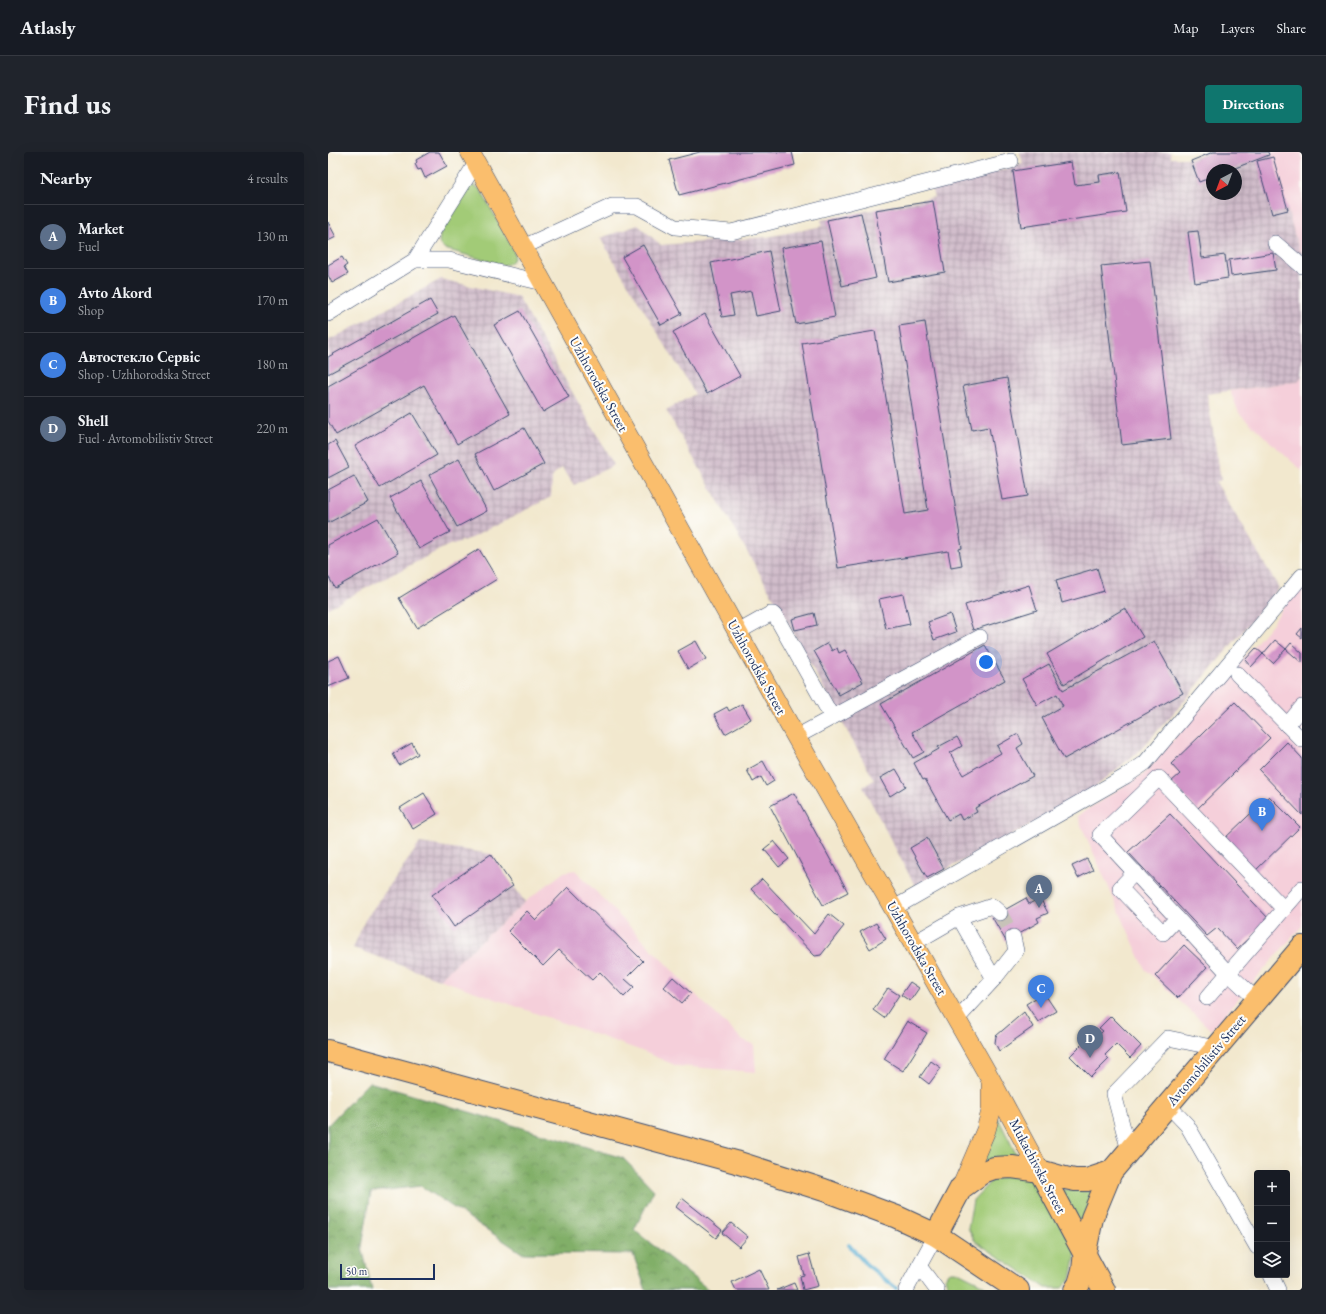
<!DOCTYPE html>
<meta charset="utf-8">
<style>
body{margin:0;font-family:"EB Garamond",serif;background:#20242c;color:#f1f3f6}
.controls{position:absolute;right:12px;bottom:12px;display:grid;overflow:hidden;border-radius:4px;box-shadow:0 4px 16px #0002}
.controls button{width:36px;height:36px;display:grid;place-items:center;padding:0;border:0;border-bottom:1px solid #363941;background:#171b24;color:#f1f3f6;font:20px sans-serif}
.compass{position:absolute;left:878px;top:12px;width:36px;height:36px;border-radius:50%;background:#171b24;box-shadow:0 4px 16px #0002;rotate:221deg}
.scale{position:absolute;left:12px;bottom:10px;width:95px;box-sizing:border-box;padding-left:4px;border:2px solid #1b2f5e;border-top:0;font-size:11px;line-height:14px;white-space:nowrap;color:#1b2f5e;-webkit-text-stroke:3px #fdfcf7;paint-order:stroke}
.you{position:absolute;left:658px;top:510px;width:14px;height:14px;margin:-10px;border:3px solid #fff;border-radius:50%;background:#1a73e8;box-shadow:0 0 0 6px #1a73e833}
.badge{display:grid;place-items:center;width:26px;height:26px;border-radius:50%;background:#0f766e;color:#fff;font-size:13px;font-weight:700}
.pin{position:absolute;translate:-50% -33px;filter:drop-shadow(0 1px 2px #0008)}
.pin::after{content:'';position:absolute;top:21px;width:14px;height:12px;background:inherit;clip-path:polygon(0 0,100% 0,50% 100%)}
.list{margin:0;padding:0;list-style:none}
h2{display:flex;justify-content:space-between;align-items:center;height:52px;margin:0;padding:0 16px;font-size:17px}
h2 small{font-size:13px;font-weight:400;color:#9ea1a6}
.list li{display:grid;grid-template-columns:26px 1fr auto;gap:12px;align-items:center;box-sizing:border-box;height:64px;padding:0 16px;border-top:1px solid #363941}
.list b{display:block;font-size:15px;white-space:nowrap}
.list p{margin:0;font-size:13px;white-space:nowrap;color:#9ea1a6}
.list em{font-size:13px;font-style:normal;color:#9ea1a6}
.icon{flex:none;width:22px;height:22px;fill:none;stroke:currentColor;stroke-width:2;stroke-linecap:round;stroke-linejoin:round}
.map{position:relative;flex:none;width:974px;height:1138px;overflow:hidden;border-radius:4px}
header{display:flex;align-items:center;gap:24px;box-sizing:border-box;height:56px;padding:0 20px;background:#171b24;border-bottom:1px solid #363941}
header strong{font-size:19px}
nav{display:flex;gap:22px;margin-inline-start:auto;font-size:14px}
.intro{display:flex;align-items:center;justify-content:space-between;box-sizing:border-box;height:96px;padding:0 24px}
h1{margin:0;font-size:28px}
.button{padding:10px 18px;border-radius:4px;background:#0f766e;color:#fff;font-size:14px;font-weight:700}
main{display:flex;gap:24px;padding:0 24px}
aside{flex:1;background:#171b24;border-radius:4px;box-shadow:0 4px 16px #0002}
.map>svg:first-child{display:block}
.built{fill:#f5cfda}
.industrial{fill:url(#industrial-grid);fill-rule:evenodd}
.grass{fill:#a2cb77;stroke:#5e7d6a}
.forest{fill:url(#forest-crowns);stroke:#4e6f63}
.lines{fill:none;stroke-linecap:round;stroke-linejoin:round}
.stream{stroke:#56acd2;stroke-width:4}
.building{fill:#d294c8}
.minor-tunnel{stroke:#c7c3b8;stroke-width:15;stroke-dasharray:15 8;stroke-linecap:butt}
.minor-casing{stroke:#3b4b6f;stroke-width:16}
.major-casing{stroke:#3b4b6f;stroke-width:20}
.highway-casing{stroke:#3b4b6f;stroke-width:24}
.minor{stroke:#fff;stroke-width:15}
.major{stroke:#fabe6d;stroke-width:19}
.highway{stroke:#fabe6d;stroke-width:22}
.labels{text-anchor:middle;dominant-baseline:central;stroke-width:4;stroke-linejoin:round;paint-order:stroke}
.street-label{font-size:14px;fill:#1b2f5e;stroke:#fdfcf7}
</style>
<header>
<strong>Atlasly</strong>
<nav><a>Map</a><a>Layers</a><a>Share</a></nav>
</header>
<div class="intro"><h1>Find us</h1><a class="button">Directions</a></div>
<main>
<aside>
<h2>Nearby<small>4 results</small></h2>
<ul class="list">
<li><span class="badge" style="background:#5c6f8a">A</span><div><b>Market</b><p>Fuel</p></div><em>130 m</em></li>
<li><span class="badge" style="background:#3f7fe0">B</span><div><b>Avto Akord</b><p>Shop</p></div><em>170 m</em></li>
<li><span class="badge" style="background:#3f7fe0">C</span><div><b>Автостекло Сервіс</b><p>Shop · Uzhhorodska Street</p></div><em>180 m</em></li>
<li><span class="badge" style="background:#5c6f8a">D</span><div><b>Shell</b><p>Fuel · Avtomobilistiv Street</p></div><em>220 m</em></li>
</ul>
</aside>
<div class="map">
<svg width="974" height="1138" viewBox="0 0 974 1138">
<defs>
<pattern id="industrial-grid" width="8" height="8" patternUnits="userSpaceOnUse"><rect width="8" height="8" fill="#d1bdcb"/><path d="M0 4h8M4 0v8" fill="none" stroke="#a99aa8"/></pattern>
<pattern id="forest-crowns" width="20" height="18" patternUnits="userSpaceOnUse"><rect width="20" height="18" fill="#81af68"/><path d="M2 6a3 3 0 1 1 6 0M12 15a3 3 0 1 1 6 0" fill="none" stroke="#698f59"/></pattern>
</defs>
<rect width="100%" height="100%" fill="#fdfcf7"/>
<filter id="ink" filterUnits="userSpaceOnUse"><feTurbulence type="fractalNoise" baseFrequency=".025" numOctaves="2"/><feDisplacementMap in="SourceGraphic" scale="8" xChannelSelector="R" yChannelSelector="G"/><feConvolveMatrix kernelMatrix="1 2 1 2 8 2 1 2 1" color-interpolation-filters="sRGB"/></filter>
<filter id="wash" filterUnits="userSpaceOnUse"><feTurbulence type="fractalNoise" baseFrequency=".012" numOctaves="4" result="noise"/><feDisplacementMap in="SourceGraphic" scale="16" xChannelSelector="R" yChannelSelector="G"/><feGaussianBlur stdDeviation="0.9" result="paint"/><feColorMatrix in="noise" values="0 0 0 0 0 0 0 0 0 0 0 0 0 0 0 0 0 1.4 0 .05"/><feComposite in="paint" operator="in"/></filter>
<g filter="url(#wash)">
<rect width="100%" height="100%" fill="#f2e8ce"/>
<g class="built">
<path d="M943,0H974V100L971,98Z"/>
<path d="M974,224V319L911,261L902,239L970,229Z"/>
<path d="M974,424V774L883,878L817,817L749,664L817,621L945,471Z"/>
<path d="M247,718L376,851L414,887L426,893L428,920L349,914L311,898L111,827L197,750L236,720Z"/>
</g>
<g class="industrial">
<path d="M692,0H842L843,6H863L878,0H943L971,98L974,100V224L970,229L879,242L893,328L888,330L951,436L852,554L813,597L758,643L587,734L535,635L546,628L456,464L338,258L367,242L272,86L310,73L333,93L439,85L495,74L493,68L606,45L604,37L695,12ZM884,18H908V42H884Z"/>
<path d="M113,127L190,145L286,313L246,333L234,316L227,321L224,326L223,345L143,386L119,394L0,456V189Z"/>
<path d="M92,691L163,702L197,750L111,827L25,796L37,768Z"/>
</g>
<g class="grass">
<path d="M142,34H147L152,37L185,97C189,106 184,113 174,113L117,97L111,91L112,82L138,37Z"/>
<path d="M670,966L693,1012L650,1015Z"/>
<path d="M683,1022L706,1028L748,1101L743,1127L734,1136H718L647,1089L640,1076L645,1048L663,1029Z"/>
<path d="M730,1037L768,1040L751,1072Z"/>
<path d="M628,1119L652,1131L663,1138H624L621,1135L617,1126L620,1121Z"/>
</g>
<path class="forest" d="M41,930L295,1006L326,1038L306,1078L381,1138H318L305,1102L194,1101L93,1034L43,1040L34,1095L44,1138H0V973Z"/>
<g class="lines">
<path class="stream" d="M521,1093L538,1112L568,1136"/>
</g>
<g id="blocks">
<g class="building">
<path d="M102,0H111L119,14L97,26L93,17L90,18L87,12L89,10L88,8Z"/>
<path d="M372,0H464L467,13L351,43L341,8Z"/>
<path d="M885,0H940L941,3L902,18H884V25L871,30L863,9Z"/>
<path d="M945,5L960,58L944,62L929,9Z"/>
<path d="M743,10L747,33L772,30L771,23L792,20L798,60L693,75L685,19Z"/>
<path d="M605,49L617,120L560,130L547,58Z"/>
<path d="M533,61L548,126L514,134L499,68Z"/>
<path d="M0,70L8,85L0,89Z"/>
<path d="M870,79L874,106L897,103L900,126L867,131L860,80Z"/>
<path d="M493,89L507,165L468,172L453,96Z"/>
<path d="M315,93L354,162L333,173L294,105Z"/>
<path d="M441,99L453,159L428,164L423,139L402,143L406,163L394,165L383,111Z"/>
<path d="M945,101L948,118L903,124L901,108Z"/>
<path d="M14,105L19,113L16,115L20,122L4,131L0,123V113Z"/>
<path d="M822,109L843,287L794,293L773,114Z"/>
<path d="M102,148L110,162L0,222V205Z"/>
<path d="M192,159L241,245L215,260L166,173Z"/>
<path d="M377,162L412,224L379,242L345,180Z"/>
<path d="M126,163L182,262L129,292L96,233L8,283L0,269V234Z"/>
<path d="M597,170L634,396L631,397L634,413L623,415L620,399L510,416L474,191L547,179L577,362L600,358L571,174Z"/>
<path d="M679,226L700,344L674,348L661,275L644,278L635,234Z"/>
<path d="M84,261L109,303L52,336L27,294Z"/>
<path d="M196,276L216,312L166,339L147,302Z"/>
<path d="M7,289L21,315L0,326V293Z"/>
<path d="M131,307L159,359L129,375L101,323Z"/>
<path d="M26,324L40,350L0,371V338Z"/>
<path d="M93,329L122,380L91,397L62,346Z"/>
<path d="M50,366L70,401L7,436L0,424V393Z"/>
<path d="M151,397L169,427L89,476L71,446Z"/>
<path d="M769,416L776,439L734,451L728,428Z"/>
<path d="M701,433L709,458L645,478L637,453Z"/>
<path d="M575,442L582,472L558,477L551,447Z"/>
<path d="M797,456L815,485L736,532L719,502Z"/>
<path d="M486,461L489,473L467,478L464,467Z"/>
<path d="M622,462L628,480L606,488L600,470Z"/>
<path d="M974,476V486L969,482Z"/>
<path d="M947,488L958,497L963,491L974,501V511L958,497L945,511L935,502L923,515L917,508L928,496L935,502Z"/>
<path d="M368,489L378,507L360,517L350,499Z"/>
<path d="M826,489L855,541L736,607L714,566L735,554L729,542L709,553L694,527L721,512L735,538Z"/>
<path d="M500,491L504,499L509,496L511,501L517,498L535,530L511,543L486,499Z"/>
<path d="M657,493L677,528L584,580L596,600L585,606L553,552Z"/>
<path d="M11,504L21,526L0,535V509Z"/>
<path d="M907,550L942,586L869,657L843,630L852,622L843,612Z"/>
<path d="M414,552L423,567L397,582L386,562L399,555L401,559Z"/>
<path d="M690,582L695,592L689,596L705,624L647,656L649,660L634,668L631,662L620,668L597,627L595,628L586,611L611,597L610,595L629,585L634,594L622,601L635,623L673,601L669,594Z"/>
<path d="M959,590L974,606V663L931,618Z"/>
<path d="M84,591L90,602L71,613L65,602Z"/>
<path d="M435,609L446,629L438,634L433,625L425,630L419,618Z"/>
<path d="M568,617L578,634L562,644L552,626Z"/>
<path d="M96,641L109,662L85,677L72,656Z"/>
<path d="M466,641L520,740L495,753L442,654Z"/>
<path d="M941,644L972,675L926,720L895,688Z"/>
<path d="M842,662L941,767L909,797L889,776L879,784L800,700Z"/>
<path d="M599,686L616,717L599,726L582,696Z"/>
<path d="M446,689L461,707L451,715L436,697Z"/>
<path d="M163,702L185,734L126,775L104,743Z"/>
<path d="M759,707L765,718L750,726L744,714Z"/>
<path d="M434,727L486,782L501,762L516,774L493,803L487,804L423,737Z"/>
<path d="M240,735L315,809L297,827L306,835L296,845L272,820L264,828L231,798L215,814L180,779L199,759L208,768Z"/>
<path d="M698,746L701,752L712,746L720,761L709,766L711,770L678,789L664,765Z"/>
<path d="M548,771L558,787L542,797L532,780Z"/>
<path d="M856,793L879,815L850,846L827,824Z"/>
<path d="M345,825L363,841L354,851L336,835Z"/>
<path d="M582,830L591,836L582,849L573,843Z"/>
<path d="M560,836L571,843L556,866L545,858Z"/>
<path d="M716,841L728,859L710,870L698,852Z"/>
<path d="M696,860L705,875L671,899L667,891L668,884Z"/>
<path d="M783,864L813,894L802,906L788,892L777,903L781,907L763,925L742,904L760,886L764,890L775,879L771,876Z"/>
<path d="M579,869L599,881L575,919L556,907Z"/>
<path d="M603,909L613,916L601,932L592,925Z"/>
<path d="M354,1046L394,1078L388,1086L348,1055Z"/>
<path d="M403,1071L420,1085L411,1095L394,1081Z"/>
<path d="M481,1102L490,1134L475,1138L472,1124L476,1123L471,1105Z"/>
<path d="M431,1117L441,1138H408L404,1130Z"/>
<path d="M466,1131L469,1138H449Z"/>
</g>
</g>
</g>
<g filter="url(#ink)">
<use href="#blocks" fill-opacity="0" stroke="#3b4b6f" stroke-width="1"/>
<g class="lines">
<path class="minor-tunnel" d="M672,761L685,785"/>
<g class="minor-casing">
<g id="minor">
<path d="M947,91L974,114"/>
<path d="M195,95L284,54H309L347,75L403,80L683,9"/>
<path d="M87,108H121L215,131"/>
<path d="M0,162L87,108L148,11"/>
<path d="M410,480L442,462H445L448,465L504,565"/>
<path d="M909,522L974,588"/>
<path d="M959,573L974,555"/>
<path d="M468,585L652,485"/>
<path d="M807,720L792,736L835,781L849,766"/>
<path d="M566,756L798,624L817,611L974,424"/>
<path d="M631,765L664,754L672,761"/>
<path d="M586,791L631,765L666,827L629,867"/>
<path d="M666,827L688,799L685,785"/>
<path d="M879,846L974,736"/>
<path d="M929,848L900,821L772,683L831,626L956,757"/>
<path d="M840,953L859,973L929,1095"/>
<path d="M801,999L786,942L840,886L888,896"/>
<path d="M591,1114L609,1138"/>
<path d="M943,1123L950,1138"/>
<path d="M578,1138L608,1083"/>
</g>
</g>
<g class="major-casing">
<g id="major">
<path d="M142,0L468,585L663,928L712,1019"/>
<path d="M633,1036L658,978L663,959V929"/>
</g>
</g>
<g class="highway-casing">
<g id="highway">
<path d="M0,899L408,1010L496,1038L569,1065L608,1083L690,1138"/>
<path d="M712,1019L776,1138"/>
<path d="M608,1083L633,1036L655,1020L666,1016L684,1015L712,1019L737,1026L747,1028H759L783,1020"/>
<path d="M747,1138L751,1132L755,1118L757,1100L764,1066L783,1020L974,795"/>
</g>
</g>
<use href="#minor" class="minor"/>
<use href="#major" class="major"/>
<use href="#highway" class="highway"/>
</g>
</g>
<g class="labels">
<g class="street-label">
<text transform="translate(271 232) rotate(61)">Uzhhorodska Street</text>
<text transform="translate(429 515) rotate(61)">Uzhhorodska Street</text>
<text transform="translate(589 796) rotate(60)">Uzhhorodska Street</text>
<text transform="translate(878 908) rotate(-50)">Avtomobilistiv Street</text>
<text transform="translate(710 1014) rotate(62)">Mukachivska Street</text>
</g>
</g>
</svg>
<div class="controls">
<button>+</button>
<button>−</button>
<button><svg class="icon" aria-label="layers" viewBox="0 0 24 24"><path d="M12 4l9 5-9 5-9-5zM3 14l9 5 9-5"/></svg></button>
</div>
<svg class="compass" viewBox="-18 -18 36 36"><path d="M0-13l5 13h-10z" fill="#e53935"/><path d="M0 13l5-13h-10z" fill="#9ea1a6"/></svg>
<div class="scale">50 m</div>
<div class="you"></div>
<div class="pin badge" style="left:711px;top:756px;background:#5c6f8a">A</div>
<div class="pin badge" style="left:934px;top:679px;background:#3f7fe0">B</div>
<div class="pin badge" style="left:713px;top:856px;background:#3f7fe0">C</div>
<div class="pin badge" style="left:762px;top:906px;background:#5c6f8a">D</div>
</div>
</main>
